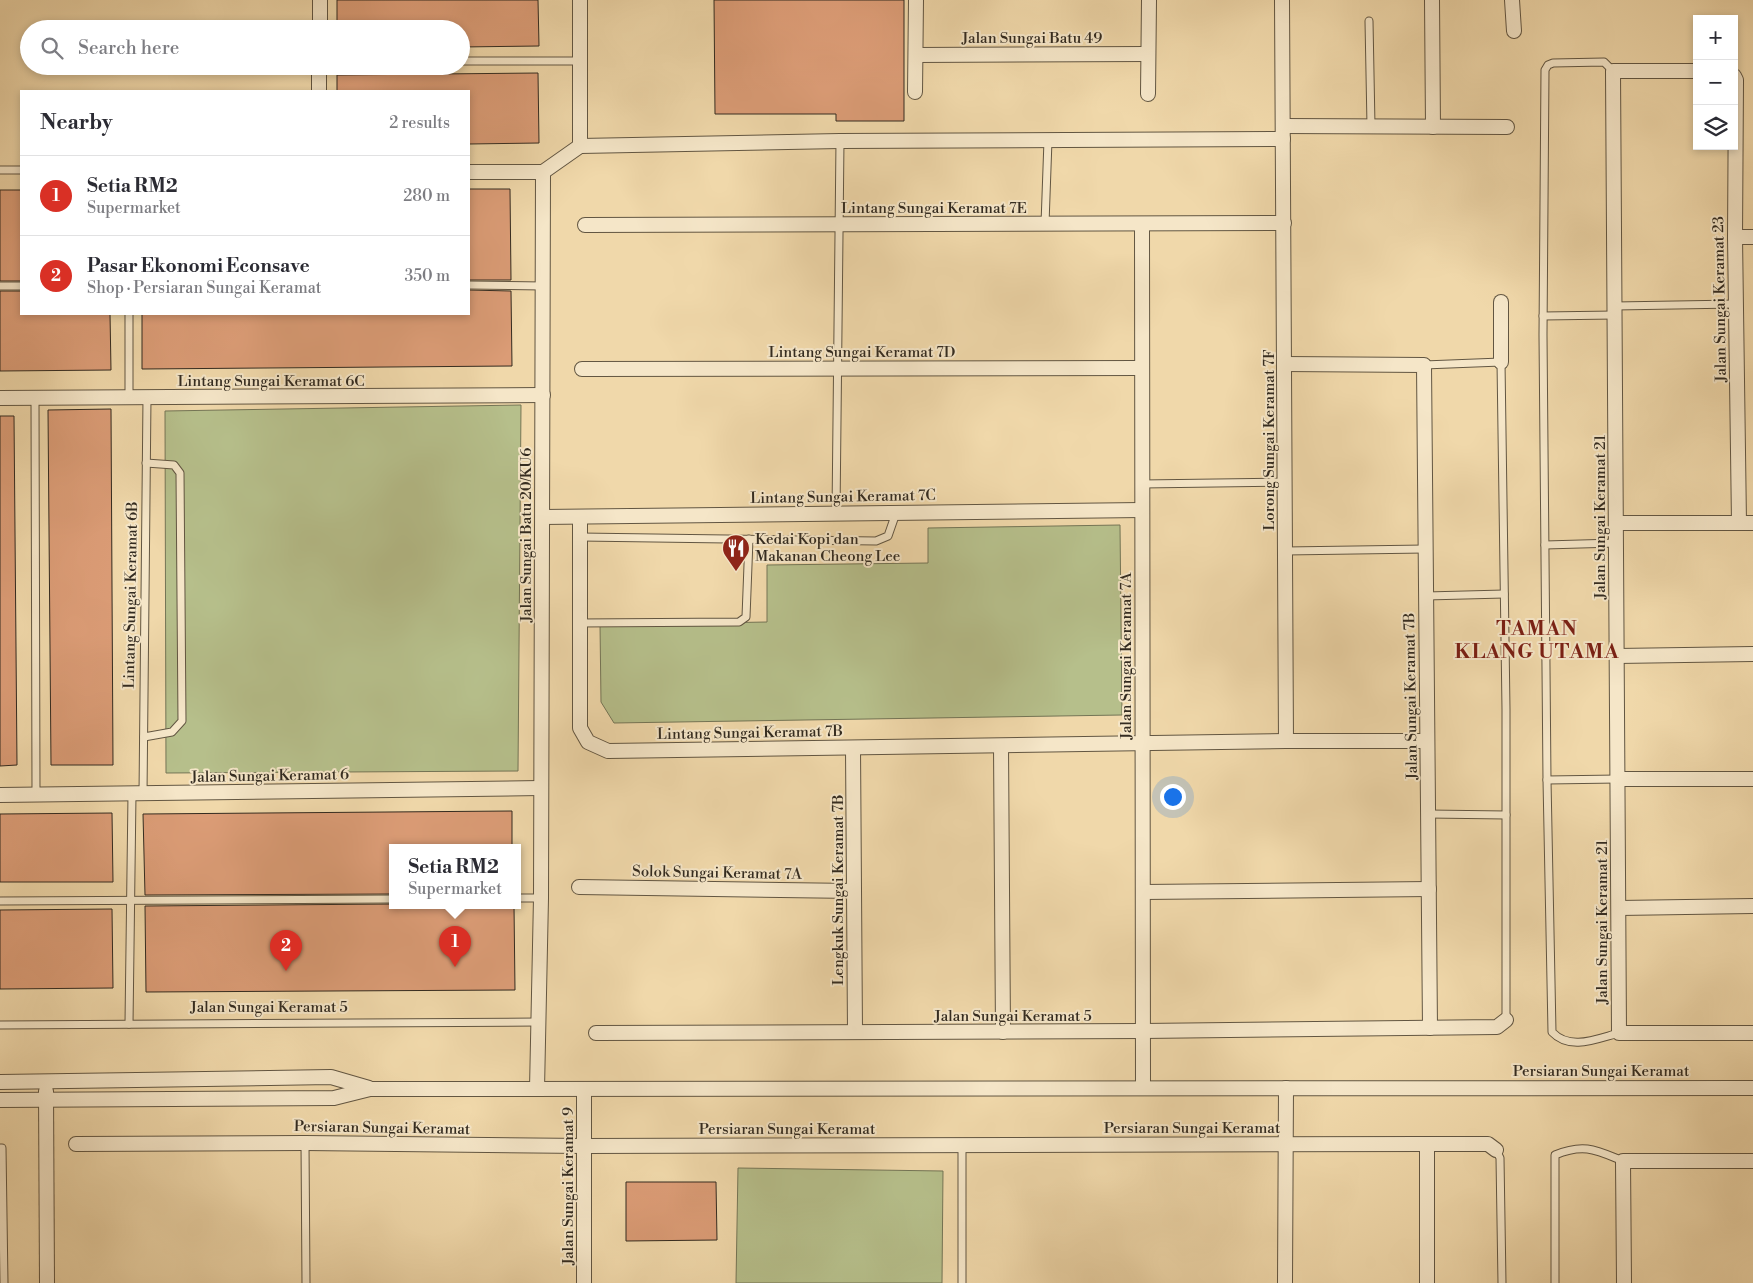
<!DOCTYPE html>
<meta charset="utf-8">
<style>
body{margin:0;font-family:"Libre Bodoni",serif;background:#f2f2f3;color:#2b2b33}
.controls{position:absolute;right:15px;top:15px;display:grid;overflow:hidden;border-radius:0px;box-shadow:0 2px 8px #0003}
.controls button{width:45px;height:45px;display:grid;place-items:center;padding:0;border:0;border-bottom:1px solid #e1e1e2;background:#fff;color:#2b2b33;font:25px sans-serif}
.you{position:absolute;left:1172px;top:796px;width:18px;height:18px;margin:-12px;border:4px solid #fff;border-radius:50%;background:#1a73e8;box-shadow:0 0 0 8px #1a73e833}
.badge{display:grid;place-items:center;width:32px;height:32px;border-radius:50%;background:#d93025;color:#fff;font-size:16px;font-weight:700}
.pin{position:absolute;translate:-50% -41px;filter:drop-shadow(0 1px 2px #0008)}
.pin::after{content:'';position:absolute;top:26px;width:18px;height:15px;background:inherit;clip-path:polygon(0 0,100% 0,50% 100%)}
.popup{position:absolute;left:389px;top:844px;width:132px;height:65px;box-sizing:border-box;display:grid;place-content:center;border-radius:0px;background:#fff;filter:drop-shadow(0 1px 4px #0005);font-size:16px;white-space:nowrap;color:#7c7c81}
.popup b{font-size:19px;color:#2b2b33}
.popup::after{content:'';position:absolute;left:50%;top:100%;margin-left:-10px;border:10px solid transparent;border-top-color:#fff}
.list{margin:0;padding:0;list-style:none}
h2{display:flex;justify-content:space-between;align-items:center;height:65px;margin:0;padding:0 20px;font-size:21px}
h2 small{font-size:16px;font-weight:400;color:#7c7c81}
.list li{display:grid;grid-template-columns:32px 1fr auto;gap:15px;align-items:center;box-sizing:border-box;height:80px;padding:0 20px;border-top:1px solid #e1e1e2}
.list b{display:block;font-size:19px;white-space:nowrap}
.list p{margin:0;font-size:16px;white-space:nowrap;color:#7c7c81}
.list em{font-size:16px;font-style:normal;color:#7c7c81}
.icon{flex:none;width:28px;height:28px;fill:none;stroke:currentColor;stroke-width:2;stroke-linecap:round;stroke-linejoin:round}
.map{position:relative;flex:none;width:1753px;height:1283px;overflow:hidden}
.search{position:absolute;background:#fff;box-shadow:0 2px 8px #0003;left:20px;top:20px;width:450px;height:55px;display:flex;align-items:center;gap:12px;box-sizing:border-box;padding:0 18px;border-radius:28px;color:#7c7c81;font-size:19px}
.panel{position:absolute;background:#fff;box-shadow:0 2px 8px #0003;left:20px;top:90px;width:450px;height:225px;border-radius:0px}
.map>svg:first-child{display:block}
.green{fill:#b6bf8b;stroke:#747556}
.building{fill:#db9c76;stroke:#332b20}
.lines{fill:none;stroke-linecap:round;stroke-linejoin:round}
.lane-casing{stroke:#625642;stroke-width:9}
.street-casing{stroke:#625642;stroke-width:16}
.lane{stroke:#f5e6c8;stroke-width:7}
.street{stroke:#f5e6c8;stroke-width:14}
.labels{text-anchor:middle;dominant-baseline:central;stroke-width:4;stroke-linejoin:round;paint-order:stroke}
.street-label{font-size:15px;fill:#332b20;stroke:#f5e6c8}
.poi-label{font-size:15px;fill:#332b20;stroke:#f5e6c8;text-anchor:start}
.district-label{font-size:20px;font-weight:bold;letter-spacing:1px;fill:#7a1f14;stroke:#f5e6c8}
</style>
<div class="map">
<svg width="1753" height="1283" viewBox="0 0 1753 1283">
<rect width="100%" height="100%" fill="#f0d8aa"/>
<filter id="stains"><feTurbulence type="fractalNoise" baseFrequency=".004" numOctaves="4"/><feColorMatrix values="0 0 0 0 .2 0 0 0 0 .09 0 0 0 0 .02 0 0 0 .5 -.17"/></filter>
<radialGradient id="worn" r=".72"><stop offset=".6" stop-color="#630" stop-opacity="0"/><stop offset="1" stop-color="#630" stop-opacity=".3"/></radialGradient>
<g class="green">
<path d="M521,405L518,771L166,773L165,411Z"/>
<path d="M1120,525L1122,715L614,723L601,702L600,625L767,622V565L928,563V528Z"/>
<path d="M738,1168L943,1171L942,1283H736Z"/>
</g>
<g class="building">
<path d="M337,0H538L539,46L461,47V29H337Z"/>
<path d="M714,0H904V121H836V114H715Z"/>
<path d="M538,73L539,143L469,144V91H337V75Z"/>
<path d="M469,189H510L511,280H469Z"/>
<rect x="0" y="190" width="21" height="91"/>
<path d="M469,290L511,291L512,366L142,369V314H469Z"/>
<path d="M0,291H21V314H110L111,370L0,371Z"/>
<path d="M111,409L113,765H51L48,410Z"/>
<path d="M0,416H14L17,765L0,766Z"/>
<path d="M512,811V848H392V894L145,895L143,814Z"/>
<path d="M112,813L113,882H0V814Z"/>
<path d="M392,904V906H514L515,990L146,992L145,906Z"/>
<path d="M112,909L113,988L0,989V910Z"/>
<path d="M626,1182H716L717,1240L626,1241Z"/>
</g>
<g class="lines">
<g class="lane-casing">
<g id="lane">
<path d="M1369,21L1371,126"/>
<path d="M461,61H580"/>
<path d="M1613,71L1604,62L1553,63L1548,65L1545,70L1543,335L1547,780L1552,1032C1570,1051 1596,1039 1619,1033"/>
<path d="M0,170H21"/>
<path d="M1045,224L1048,140"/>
<path d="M469,285L543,286"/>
<path d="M0,286H21"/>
<path d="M1615,306L1736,304"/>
<path d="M1543,316L1615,315"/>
<path d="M1424,365L1501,362L1506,709V1020"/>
<path d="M35,398L36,794"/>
<path d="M129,398V314"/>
<path d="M1142,484L1285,482"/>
<path d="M836,514L840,141"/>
<path d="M580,537L876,541L888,536L896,513"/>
<path d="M1545,545L1616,543"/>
<path d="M1285,551L1425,549"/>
<path d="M1426,596L1504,594"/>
<path d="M579,623L739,622L746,617L749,539"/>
<path d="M144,737L172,732L182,721L180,473L174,465L146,463"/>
<path d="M1547,780L1618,779"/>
<path d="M143,794L147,398"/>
<path d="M1428,814L1506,815"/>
<path d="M518,898H541"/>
<path d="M0,901L392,899"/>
<path d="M129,1024L132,794"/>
<path d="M0,1025L538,1022"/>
<path d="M305,1143L306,1283"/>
<path d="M962,1145V1283"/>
<path d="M0,1148H2L4,1283"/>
<path d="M1496,1150L1500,1158L1502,1283"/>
<path d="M1555,1283V1155C1584,1143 1596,1150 1623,1161"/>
</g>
</g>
<g class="street-casing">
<g id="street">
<path d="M1282,0L1286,741"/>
<path d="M1432,0L1433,127"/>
<path d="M1512,0L1514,31"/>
<path d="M320,29V0"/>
<path d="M916,55L1148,54"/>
<path d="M1697,71H1613L1619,1033H1753"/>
<path d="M1734,76L1736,80L1735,237L1739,523"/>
<path d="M319,91V66"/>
<path d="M915,92L916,0"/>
<path d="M1148,94L1149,0"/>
<path d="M1283,126L1507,127"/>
<path d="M580,146L840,141L1283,139"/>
<path d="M580,146V0"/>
<path d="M469,172H543"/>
<path d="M543,172L580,146"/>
<path d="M1142,224L1143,1088"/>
<path d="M585,225L1284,223"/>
<path d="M1735,237H1753"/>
<path d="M1501,302V362"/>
<path d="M1284,364L1424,365L1430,1028"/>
<path d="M582,369L1142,368"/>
<path d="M0,398L543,395"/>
<path d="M543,517L1142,510"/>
<path d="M580,517V728L588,742L608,751L1286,741H1427"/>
<path d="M1616,523H1753"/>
<path d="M1617,656L1753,654"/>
<path d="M1001,746L1003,1032"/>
<path d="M853,748L855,1032"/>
<path d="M1618,779H1753"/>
<path d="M0,795L540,788"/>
<path d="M579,887L854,891"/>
<path d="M1143,892L1429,889"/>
<path d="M1619,908L1753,906"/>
<path d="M596,1033L1143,1031L1497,1027L1506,1020"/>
<path d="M0,1082L331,1077L369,1088"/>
<path d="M537,1089L541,898L543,172"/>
<path d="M584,1089V1283"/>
<path d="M46,1091L47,1283"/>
<path d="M0,1100L334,1098L370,1089L1753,1088"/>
<path d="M76,1144L305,1143L584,1146L1427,1144H1488L1496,1150"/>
<path d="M1427,1144V1283"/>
<path d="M1285,1283L1286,1088"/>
<path d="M1624,1283L1623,1161H1753"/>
</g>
</g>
<use href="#lane" class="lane"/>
<use href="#street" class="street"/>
</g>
<defs>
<g id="restaurant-pin" transform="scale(1.4375)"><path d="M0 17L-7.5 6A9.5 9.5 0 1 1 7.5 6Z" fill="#8f2418" stroke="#f5e6c8"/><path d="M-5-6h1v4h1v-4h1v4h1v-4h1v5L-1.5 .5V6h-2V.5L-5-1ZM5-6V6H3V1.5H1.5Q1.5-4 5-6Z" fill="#fff"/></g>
</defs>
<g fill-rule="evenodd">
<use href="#restaurant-pin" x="736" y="548"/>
</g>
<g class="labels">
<g class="street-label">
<text x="1032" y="38">Jalan Sungai Batu 49</text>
<text x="934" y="208">Lintang Sungai Keramat 7E</text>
<text transform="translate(1720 299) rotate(-91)">Jalan Sungai Keramat 23</text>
<text x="862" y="352">Lintang Sungai Keramat 7D</text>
<text x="271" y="381">Lintang Sungai Keramat 6C</text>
<text transform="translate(1269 440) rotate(-90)">Lorong Sungai Keramat 7F</text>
<text transform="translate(843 497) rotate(-1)">Lintang Sungai Keramat 7C</text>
<text transform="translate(1600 517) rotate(-90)">Jalan Sungai Keramat 21</text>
<text transform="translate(526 535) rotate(-90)">Jalan Sungai Batu 20/KU6</text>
<text transform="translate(131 595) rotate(-89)">Lintang Sungai Keramat 6B</text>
<text transform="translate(1126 656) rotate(-90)">Jalan Sungai Keramat 7A</text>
<text transform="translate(1411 696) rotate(-91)">Jalan Sungai Keramat 7B</text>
<text transform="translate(750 733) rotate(-1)">Lintang Sungai Keramat 7B</text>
<text transform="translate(270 776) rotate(-1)">Jalan Sungai Keramat 6</text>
<text transform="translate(717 873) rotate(1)">Solok Sungai Keramat 7A</text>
<text transform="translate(838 890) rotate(-90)">Lengkuk Sungai Keramat 7B</text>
<text transform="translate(1602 922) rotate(-90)">Jalan Sungai Keramat 21</text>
<text x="269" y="1007">Jalan Sungai Keramat 5</text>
<text x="1013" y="1016">Jalan Sungai Keramat 5</text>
<text x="1601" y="1071">Persiaran Sungai Keramat</text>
<text transform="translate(382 1128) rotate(1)">Persiaran Sungai Keramat</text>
<text x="1192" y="1128">Persiaran Sungai Keramat</text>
<text x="787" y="1129">Persiaran Sungai Keramat</text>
<text transform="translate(568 1186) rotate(-90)">Jalan Sungai Keramat 9</text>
</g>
<g class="poi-label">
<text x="755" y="539">Kedai Kopi dan<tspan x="755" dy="17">Makanan Cheong Lee</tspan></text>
</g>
<g class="district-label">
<text x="1537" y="629">TAMAN<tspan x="1537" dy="23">KLANG UTAMA</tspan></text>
</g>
</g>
<rect width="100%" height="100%" filter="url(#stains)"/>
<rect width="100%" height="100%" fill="url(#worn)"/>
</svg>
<div class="controls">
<button>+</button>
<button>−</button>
<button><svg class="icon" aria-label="layers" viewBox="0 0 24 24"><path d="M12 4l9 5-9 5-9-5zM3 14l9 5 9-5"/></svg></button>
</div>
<div class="you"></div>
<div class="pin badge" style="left:455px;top:967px">1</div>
<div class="popup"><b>Setia RM2</b>Supermarket</div>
<div class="pin badge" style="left:286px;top:971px">2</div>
<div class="search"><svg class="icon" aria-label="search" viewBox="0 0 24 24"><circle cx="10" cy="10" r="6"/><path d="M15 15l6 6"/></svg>Search here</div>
<section class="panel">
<h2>Nearby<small>2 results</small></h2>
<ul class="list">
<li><span class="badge">1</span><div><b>Setia RM2</b><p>Supermarket</p></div><em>280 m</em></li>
<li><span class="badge">2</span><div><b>Pasar Ekonomi Econsave</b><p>Shop · Persiaran Sungai Keramat</p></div><em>350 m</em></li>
</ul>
</section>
</div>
